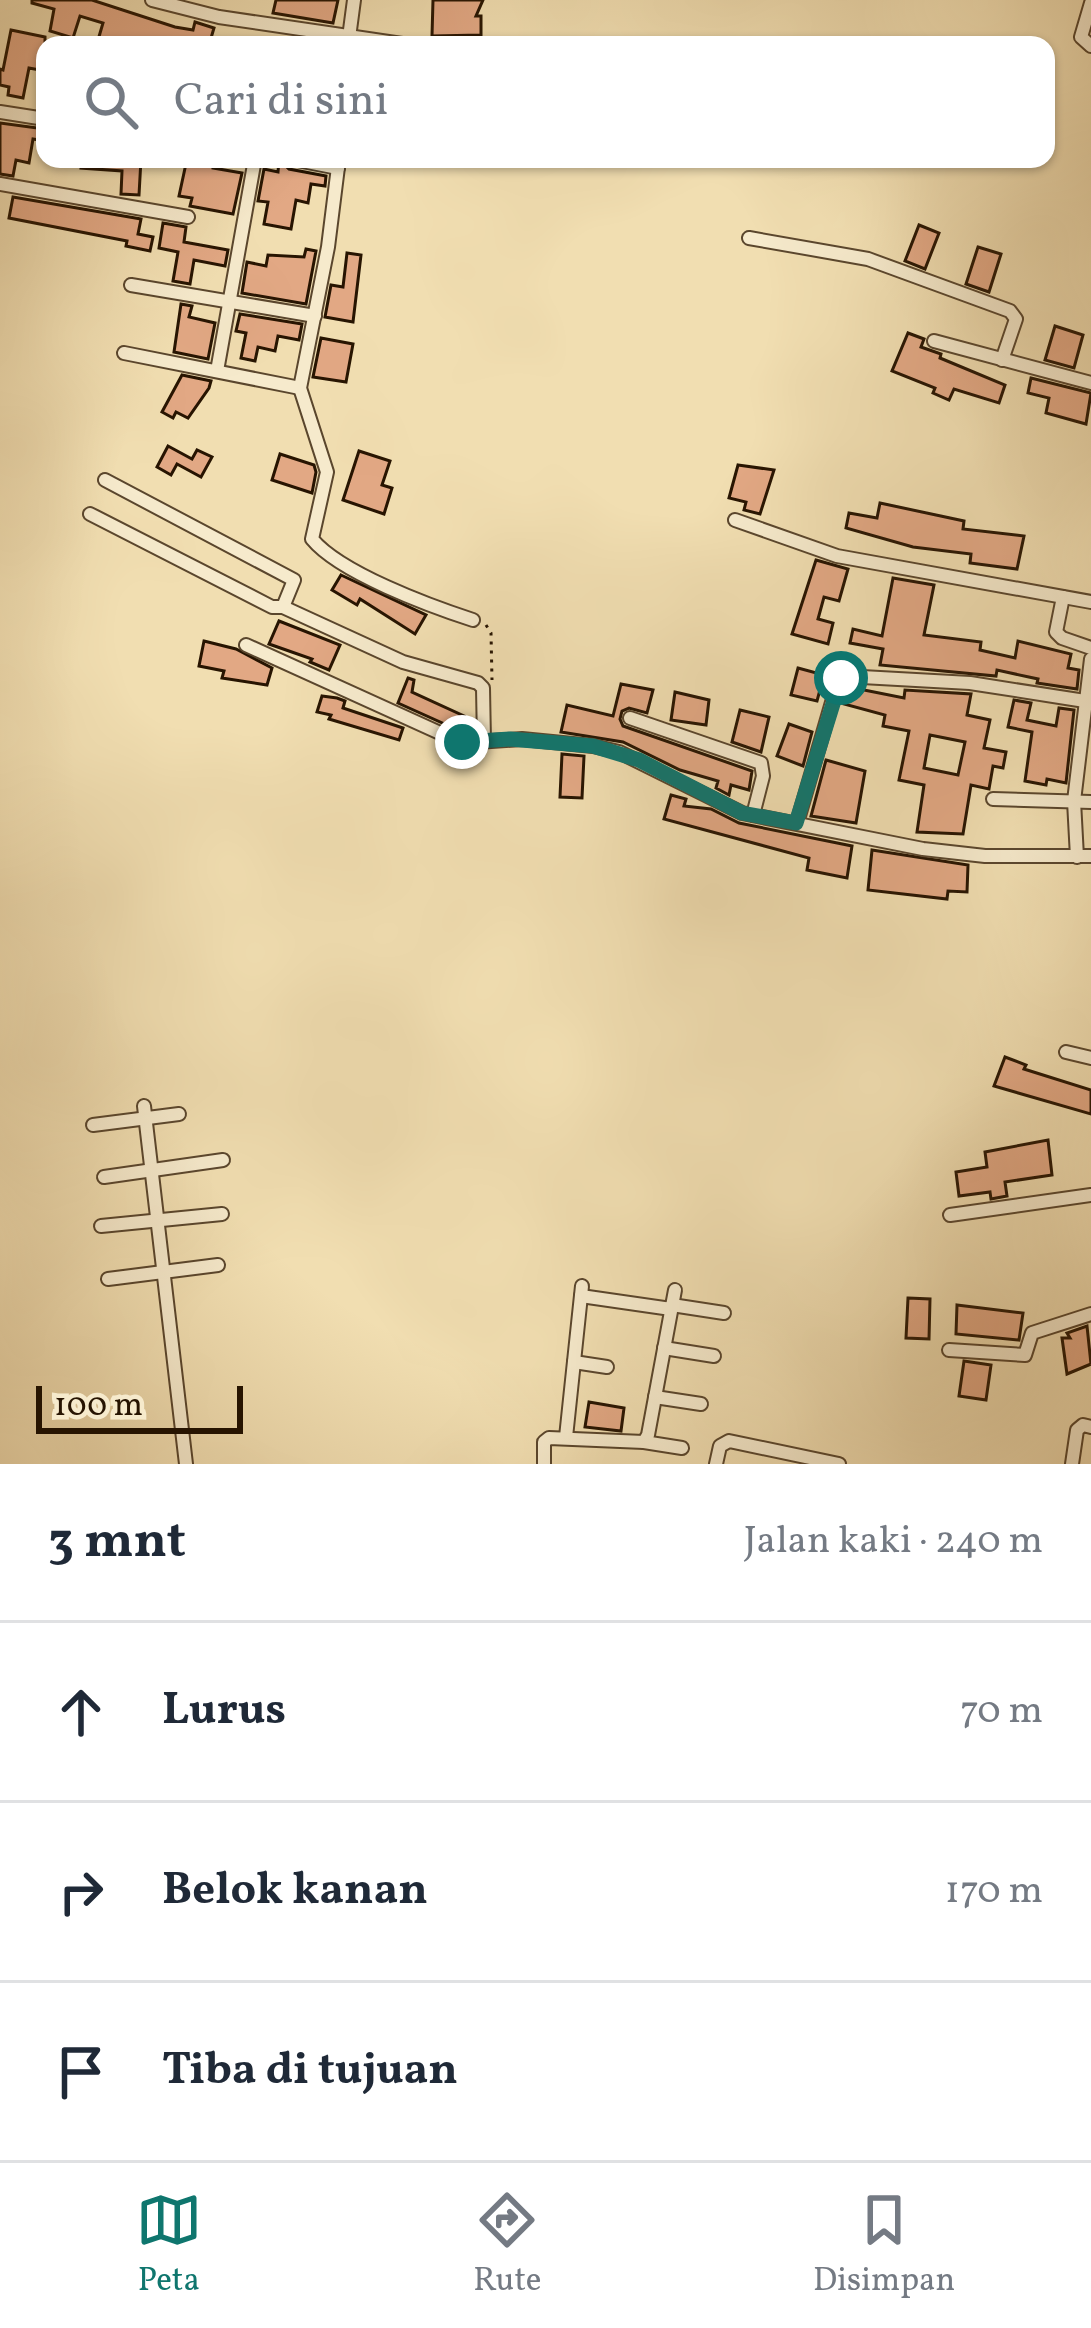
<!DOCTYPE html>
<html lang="id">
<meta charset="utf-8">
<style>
body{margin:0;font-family:Vollkorn,serif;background:#f6f6f7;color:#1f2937}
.scale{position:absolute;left:36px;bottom:30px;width:207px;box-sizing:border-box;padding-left:12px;border:6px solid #271401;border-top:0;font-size:33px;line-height:42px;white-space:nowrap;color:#271401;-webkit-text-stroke:9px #f6eacc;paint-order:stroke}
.stop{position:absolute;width:36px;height:36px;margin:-27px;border:9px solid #0f766e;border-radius:50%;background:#fff}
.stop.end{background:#0f766e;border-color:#fff;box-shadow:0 3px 12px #0008}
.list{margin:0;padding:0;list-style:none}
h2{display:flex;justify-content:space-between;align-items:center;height:156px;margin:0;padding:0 48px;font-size:51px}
h2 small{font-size:39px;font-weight:400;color:#747a83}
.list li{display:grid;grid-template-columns:78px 1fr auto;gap:36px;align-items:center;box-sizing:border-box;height:180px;padding:0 48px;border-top:3px solid #e0e1e3}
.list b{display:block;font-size:45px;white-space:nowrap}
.list em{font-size:39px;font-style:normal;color:#747a83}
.icon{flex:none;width:66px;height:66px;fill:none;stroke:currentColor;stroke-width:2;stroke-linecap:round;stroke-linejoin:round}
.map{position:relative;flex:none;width:1091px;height:1464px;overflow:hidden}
.search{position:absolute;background:#fff;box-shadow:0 3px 9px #0004;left:36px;right:36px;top:36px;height:132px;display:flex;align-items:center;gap:30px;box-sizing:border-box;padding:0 42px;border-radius:24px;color:#747a83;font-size:45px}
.sheet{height:696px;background:#fff}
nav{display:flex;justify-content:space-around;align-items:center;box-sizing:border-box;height:168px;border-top:3px solid #e0e1e3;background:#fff;font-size:33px;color:#747a83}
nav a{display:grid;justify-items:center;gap:6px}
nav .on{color:#0f766e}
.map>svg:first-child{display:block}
.building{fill:#e2a884;stroke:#271401;stroke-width:3;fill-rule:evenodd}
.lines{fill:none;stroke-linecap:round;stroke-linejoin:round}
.street-casing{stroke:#5a462d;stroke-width:16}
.path{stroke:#271401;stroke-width:3;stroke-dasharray:3 6;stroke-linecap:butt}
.street{stroke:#f6eacc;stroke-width:12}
.route{stroke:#0f766e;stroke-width:15}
</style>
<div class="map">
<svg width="1091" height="1464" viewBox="0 0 1091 1464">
<rect width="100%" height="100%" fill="#f1deb1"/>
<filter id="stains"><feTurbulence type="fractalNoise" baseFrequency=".00167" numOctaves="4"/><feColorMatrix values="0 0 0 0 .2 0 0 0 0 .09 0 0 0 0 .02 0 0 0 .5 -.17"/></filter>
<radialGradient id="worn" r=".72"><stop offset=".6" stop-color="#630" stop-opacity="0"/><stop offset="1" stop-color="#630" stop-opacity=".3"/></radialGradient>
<g class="building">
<path d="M32,0H92L175,27L193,30L195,22L214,28L209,45L189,40L188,45H115L98,40L103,23L80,16L73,38L50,31L54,9L32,3Z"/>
<path d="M276,0H338L333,23L273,13Z"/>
<path d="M433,0H483L476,16H481V35L432,36Z"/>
<path d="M11,30L45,37V71L29,68L23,98L8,95L9,87L0,85V69L3,70Z"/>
<path d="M0,123L45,129V141L33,139L29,163L16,160L13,176L0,174Z"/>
<path d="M82,159H141L139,195L121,194L122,171L81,168Z"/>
<path d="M187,159H214L213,168L242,173L233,214L190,206L192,198L179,196Z"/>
<path d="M279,159L289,169L326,176L325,186L311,184L308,203L296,200L291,229L264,224L268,202L258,201L264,169L278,172Z"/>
<path d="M13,197L141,219L138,234L153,237L150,251L126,246L127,241L9,218Z"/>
<path d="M163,223L186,227L184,242L228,250L225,266L194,260L190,284L173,281L178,252L159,248Z"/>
<path d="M919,225L939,233L925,269L905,261Z"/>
<path d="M978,247L1001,254L989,292L966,284Z"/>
<path d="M306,249L316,251L306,304L242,293L247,262L266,266L268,255L304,257Z"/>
<path d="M347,253L361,255L353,322L325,317L331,285L343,287Z"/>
<path d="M181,304L192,306L189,317L215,323L208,359L174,352Z"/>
<path d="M240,314L302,324L299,340L278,336L275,351L258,347L255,361L241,358L246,333L236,331Z"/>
<path d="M1055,326L1083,335L1074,368L1045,360Z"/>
<path d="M908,333L924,339L921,347L941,354L940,358L1005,385L999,403L954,389L949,400L933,393L935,388L892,371Z"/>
<path d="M321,338L353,344L346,382L313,377Z"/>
<path d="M182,375L211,381L209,388L188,418L176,412L173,418L162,412Z"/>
<path d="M1031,378L1091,393L1086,424L1046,413L1049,398L1028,393Z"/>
<path d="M168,446L192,459L197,450L212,457L201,477L177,464L171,475L157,467Z"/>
<path d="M359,451L390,461L382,485L392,488L384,514L343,500Z"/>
<path d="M280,454L314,465L316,472L312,493L272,480Z"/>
<path d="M738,465L774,470L760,514L744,510L746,502L729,498Z"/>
<path d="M880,503L964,521L963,529L1024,536L1017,569L970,563L971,554L913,547L846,528L849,513L877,518Z"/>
<path d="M816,560L848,569L839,601L824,597L818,619L833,623L828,644L792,634Z"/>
<path d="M341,575L426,615L415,634L360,599L357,605L332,590Z"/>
<path d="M893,578L934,585L924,635L981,642L980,650L1015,658L1018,641L1071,654L1068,668L1079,670L1077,689L1037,683L1038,679L997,670L996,676L880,665L883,649L850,643L853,629L882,636Z"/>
<path d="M279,621L340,645L329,670L310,662L312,659L269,644Z"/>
<path d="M204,641L236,649L272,668L267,685L222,678L224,671L199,666Z"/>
<path d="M798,668L824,675L817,701L791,695Z"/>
<path d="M408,678L414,680L412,692L464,716L458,730L398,703Z"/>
<path d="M621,684L653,690L647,713L629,708L622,711L620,719L623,726L752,771L749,790L731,785L729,795L716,788L718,781L680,770L623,742L561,732L567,705L613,716Z"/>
<path d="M849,687L904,698L905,690L971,694L967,715L990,720L984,748L1006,752L1003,768L993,766L989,789L971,785L963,834L917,832L924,785L899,780L909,731L883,726L885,715L844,704ZM930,735L965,742L958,775L924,768Z"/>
<path d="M675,692L709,700L706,725L671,720Z"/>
<path d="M322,696L337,698L345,701L343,708L403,728L399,740L329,719L331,715L317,712Z"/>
<path d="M1014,700L1031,703L1027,720L1056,726L1059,708L1074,710L1066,783L1047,779L1046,785L1025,781L1032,732L1008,727Z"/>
<path d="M740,710L769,717L761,752L732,742Z"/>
<path d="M789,724L812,732L803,766L777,756Z"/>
<path d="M562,754L584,756L582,798L560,797Z"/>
<path d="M826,760L865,771L856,823L811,816Z"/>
<path d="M671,795L686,799L684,806L711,809L739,823L852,846L847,878L807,870L809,858L664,819Z"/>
<path d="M872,850L968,865L967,892L948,891L947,899L868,890Z"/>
<path d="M1005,1057L1026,1065L1024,1069L1091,1090V1114L994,1086Z"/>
<path d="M1048,1140L1052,1175L1005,1182L1007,1196L991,1199L990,1192L959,1196L956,1172L987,1167L985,1152Z"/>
<path d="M908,1298L930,1299L929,1339L906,1338Z"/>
<path d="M957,1305L1023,1313L1019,1340L956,1334Z"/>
<path d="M1087,1326L1091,1364L1067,1374L1062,1338H1070L1067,1333Z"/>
<path d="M964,1361L991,1365L986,1400L959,1396Z"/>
<path d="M589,1402L624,1408L621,1431L585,1427Z"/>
</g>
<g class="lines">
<g class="street-casing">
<g id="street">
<path d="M152,0L219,17L409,45"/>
<path d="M1091,3L1081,37L1091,46"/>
<path d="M348,45L354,0"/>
<path d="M0,112L45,119"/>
<path d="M292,159L338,168"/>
<path d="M339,159L328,247L300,388L327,472L312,539C340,573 430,606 473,620"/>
<path d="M0,184L188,217"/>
<path d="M749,238L868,259L1010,311L1016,319L1002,360"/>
<path d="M131,285L315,316"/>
<path d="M934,341L1091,383"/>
<path d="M124,353L300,388"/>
<path d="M217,371L255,159"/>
<path d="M105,480L294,580L283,607"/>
<path d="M90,514L272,607H283L403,662L478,683L483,688L484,742"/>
<path d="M735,520L837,556L1091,602"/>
<path d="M1063,597L1056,632L1062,638L1091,648"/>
<path d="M246,645L462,743L522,739L593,746L619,752L742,813L923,849L985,856H1091"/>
<path d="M630,718L761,763L763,776L753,815"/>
<path d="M993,799L1091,802"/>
<path d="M797,823L837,685L844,676L970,683L1085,701"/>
<path d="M1077,857L1074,801L1091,659"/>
<path d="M1066,1052L1091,1058"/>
<path d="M144,1106L186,1464"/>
<path d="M93,1125L179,1114"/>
<path d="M104,1177L223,1160"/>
<path d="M950,1215L1091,1195"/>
<path d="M101,1226L222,1214"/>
<path d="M108,1279L218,1265"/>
<path d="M581,1296L671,1309"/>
<path d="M672,1305L724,1313"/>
<path d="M664,1348L714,1356"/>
<path d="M949,1350L1025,1355L1032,1333L1091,1314"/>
<path d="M574,1362L607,1367"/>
<path d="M655,1397L701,1404"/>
<path d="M566,1437L582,1286"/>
<path d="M644,1442L648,1435L675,1290"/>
<path d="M544,1464V1442L549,1438L644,1442L682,1448"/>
<path d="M716,1464L720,1446L729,1441L839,1464"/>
<path d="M1072,1464L1077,1430L1083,1425L1091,1427"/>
</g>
</g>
<path class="path" d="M486,625L491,633L492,680"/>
<use href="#street" class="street"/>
</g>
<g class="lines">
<path class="route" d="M462,742L510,739L593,746L639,760L742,813L796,823L841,678"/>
</g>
<rect width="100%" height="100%" filter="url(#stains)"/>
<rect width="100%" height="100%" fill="url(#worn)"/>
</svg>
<div class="scale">100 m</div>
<div class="stop" style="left:841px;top:678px"></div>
<div class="stop end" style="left:462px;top:742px"></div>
<div class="search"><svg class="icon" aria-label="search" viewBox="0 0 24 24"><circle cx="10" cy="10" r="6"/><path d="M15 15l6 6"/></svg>Cari di sini</div>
</div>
<section class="sheet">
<h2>3 mnt<small>Jalan kaki · 240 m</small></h2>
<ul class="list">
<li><svg class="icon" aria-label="ahead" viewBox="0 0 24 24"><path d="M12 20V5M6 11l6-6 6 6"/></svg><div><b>Lurus</b></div><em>70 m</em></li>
<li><svg class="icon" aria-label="right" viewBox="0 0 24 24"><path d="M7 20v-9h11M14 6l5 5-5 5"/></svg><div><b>Belok kanan</b></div><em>170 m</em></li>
<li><svg class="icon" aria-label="arrive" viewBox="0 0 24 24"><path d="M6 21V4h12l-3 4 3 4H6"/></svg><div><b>Tiba di tujuan</b></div></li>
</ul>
</section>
<nav>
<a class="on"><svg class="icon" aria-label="map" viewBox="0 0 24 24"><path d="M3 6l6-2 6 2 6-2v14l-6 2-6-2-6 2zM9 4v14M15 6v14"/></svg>Peta</a>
<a><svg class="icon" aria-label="directions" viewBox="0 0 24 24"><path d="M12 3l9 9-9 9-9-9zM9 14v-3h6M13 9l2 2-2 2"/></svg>Rute</a>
<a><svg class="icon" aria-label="saved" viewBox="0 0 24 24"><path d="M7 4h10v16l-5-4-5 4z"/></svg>Disimpan</a>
</nav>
